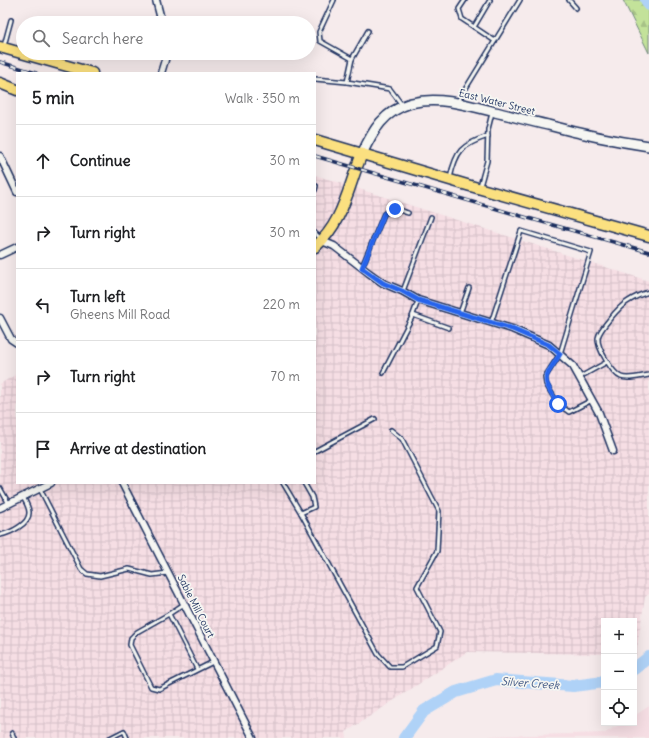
<!DOCTYPE html>
<meta charset="utf-8">
<style>
body{margin:0;font-family:Delius,sans-serif;background:#f2f2f2;color:#202124}
.controls{position:absolute;right:12px;bottom:12px;display:grid;overflow:hidden;border-radius:0px;box-shadow:0 4px 16px #0002}
.controls button{width:36px;height:36px;display:grid;place-items:center;padding:0;border:0;border-bottom:1px solid #e0e0e0;background:#fff;color:#202124;font:20px sans-serif}
.stop{position:absolute;width:12px;height:12px;margin:-9px;border:3px solid #2563eb;border-radius:50%;background:#fff}
.stop.end{background:#2563eb;border-color:#fff;box-shadow:0 1px 4px #0008}
.list{margin:0;padding:0;list-style:none}
h2{display:flex;justify-content:space-between;align-items:center;height:52px;margin:0;padding:0 16px;font-size:17px}
h2 small{font-size:13px;font-weight:400;color:#757577}
.list li{display:grid;grid-template-columns:26px 1fr auto;gap:12px;align-items:center;box-sizing:border-box;height:72px;padding:0 16px;border-top:1px solid #e0e0e0}
.list b{display:block;font-size:15px;white-space:nowrap}
.list p{margin:0;font-size:13px;white-space:nowrap;color:#757577}
.list em{font-size:13px;font-style:normal;color:#757577}
.icon{flex:none;width:22px;height:22px;fill:none;stroke:currentColor;stroke-width:2;stroke-linecap:round;stroke-linejoin:round}
.map{position:relative;flex:none;width:649px;height:738px;overflow:hidden}
.search{position:absolute;background:#fff;box-shadow:0 4px 16px #0002;left:16px;top:16px;width:300px;height:44px;display:flex;align-items:center;gap:10px;box-sizing:border-box;padding:0 14px;border-radius:22px;color:#757577;font-size:15px}
.panel{position:absolute;background:#fff;box-shadow:0 4px 16px #0002;left:16px;top:72px;width:300px;height:412px;border-radius:0px}
.map>svg:first-child{display:block}
.built{fill:#f6dee4}
.industrial{fill:url(#industrial-grid)}
.forest{fill:url(#forest-firs);stroke:#6f887c}
.lines{fill:none;stroke-linecap:round;stroke-linejoin:round}
.river{stroke:#afd2f7;stroke-width:12}
.lane-casing{stroke:#1b2f5e;stroke-width:6}
.street-casing{stroke:#1b2f5e;stroke-width:9}
.secondary-casing{stroke:#1b2f5e;stroke-width:12}
.primary-casing{stroke:#1b2f5e;stroke-width:13}
.lane{stroke:#f6f6f2;stroke-width:3}
.street{stroke:#f6f6f2;stroke-width:6}
.secondary{stroke:#f6f6f2;stroke-width:9}
.primary{stroke:#fbe080;stroke-width:10}
.rail-casing{stroke:#1b2f5e;stroke-width:3.5}
.rail{stroke:#f6f6f2;stroke-width:2;stroke-dasharray:6;stroke-linecap:butt}
.route{stroke:#2563eb;stroke-width:5}
.labels{text-anchor:middle;dominant-baseline:central;stroke-width:3.5;stroke-linejoin:round;paint-order:stroke}
.street-label{font-size:10px;fill:#1b2f5e;stroke:#f6f6f2}
.water-label{font-size:11px;font-style:italic;fill:#405884;stroke:#f6f6f2}
</style>
<div class="map">
<svg width="649" height="738" viewBox="0 0 649 738">
<defs>
<pattern id="industrial-grid" width="8" height="8" patternUnits="userSpaceOnUse"><rect width="8" height="8" fill="#f6dee4"/><path d="M0 4h8M4 0v8" fill="none" stroke="#d2bfc6"/></pattern>
<pattern id="forest-firs" width="22" height="20" patternUnits="userSpaceOnUse"><rect width="22" height="20" fill="#c3e29a"/><path d="M5 1l3.5 6h-7zM16 11l3.5 6h-7z" fill="#a7c287"/></pattern>
</defs>
<rect width="100%" height="100%" fill="#f6ebec"/>
<filter id="ink" filterUnits="userSpaceOnUse"><feTurbulence type="fractalNoise" baseFrequency=".025" numOctaves="2"/><feDisplacementMap in="SourceGraphic" scale="8" xChannelSelector="R" yChannelSelector="G"/><feConvolveMatrix kernelMatrix="1 2 1 2 8 2 1 2 1" color-interpolation-filters="sRGB"/></filter>
<g filter="url(#ink)">
<path class="built" d="M649,706V738H490V736L605,733L622,723H634V716Z"/>
<path class="industrial" d="M315,175L649,281V594L645,597L636,655H634V621H604V654L467,652L346,732L347,738H0V384L17,374V483H315Z"/>
<path class="forest" d="M623,0H649V53Z"/>
<g class="lines">
<g class="river">
<path d="M646,0L649,5"/>
<path d="M634,669L649,657"/>
<path d="M404,738L424,711L456,692L496,680L573,686L604,682"/>
</g>
<g class="lane-casing">
<g id="lane">
<path d="M334,0L319,32L320,41L352,59L347,82L390,89L402,105"/>
<path d="M465,0L459,9L462,19L495,41"/>
<path d="M569,0L576,8"/>
<path d="M474,27L490,0"/>
<path d="M4,46L11,20"/>
<path d="M352,59L368,31"/>
<path d="M315,79L347,82"/>
<path d="M458,101L520,0"/>
<path d="M450,178C456,151 461,145 488,136"/>
<path d="M480,186L487,161L488,129L492,113"/>
<path d="M315,190L316,186"/>
<path d="M315,233L321,239"/>
<path d="M362,267L384,214C393,206 398,210 408,213"/>
<path d="M403,291L431,217"/>
<path d="M649,292C641,294 633,298 627,302C619,307 599,330 598,338C597,348 613,374 621,377C629,380 641,376 649,375"/>
<path d="M460,313L469,288"/>
<path d="M413,315L449,328"/>
<path d="M491,323L521,231L591,252L560,354L545,377L546,384L558,404L569,412L592,400"/>
<path d="M383,373L412,317L418,301"/>
<path d="M580,377L607,362"/>
<path d="M315,451L375,419"/>
<path d="M283,483L301,513L314,507L312,497L304,483"/>
<path d="M0,488L9,504"/>
<path d="M40,489L81,569L87,574L100,576L129,569L152,575L168,573"/>
<path d="M301,513L378,654L390,667H402L437,646L440,632L417,587L437,551L439,511L402,439L391,430"/>
<path d="M0,535C10,533 30,524 29,512C29,507 25,501 23,497"/>
<path d="M184,604L169,614L197,669"/>
<path d="M169,614L137,632L131,638L130,645L151,687L159,689L213,662"/>
<path d="M12,733L14,738"/>
<path d="M110,738L124,731L127,738"/>
</g>
</g>
<g class="street-casing">
<g id="street">
<path d="M156,0L162,23"/>
<path d="M161,73L165,60V53"/>
<path d="M0,156L17,192"/>
<path d="M322,241L334,246L369,273L383,283L402,291L418,300L512,329L549,345L573,366L599,413L613,451"/>
<path d="M0,255L17,247"/>
<path d="M0,318L11,339L17,343"/>
<path d="M122,483L253,738"/>
<path d="M0,508L51,483"/>
</g>
</g>
<g class="secondary-casing">
<path id="secondary" d="M362,154C373,130 384,111 411,103C439,96 468,105 495,112C512,116 530,121 548,125C581,134 615,141 649,146"/>
</g>
<g class="primary-casing">
<g id="primary">
<path d="M0,47L92,73"/>
<path d="M0,83L17,90"/>
<path d="M315,140L467,185L649,236"/>
<path d="M315,247C344,222 348,186 362,154"/>
</g>
</g>
<use href="#lane" class="lane"/>
<use href="#street" class="street"/>
<use href="#secondary" class="secondary"/>
<use href="#primary" class="primary"/>
<g class="rail-casing">
<g id="rail">
<path d="M0,62L36,73"/>
<path d="M315,156L528,218L649,252"/>
</g>
</g>
<use href="#rail" class="rail"/>
</g>
</g>
<g class="lines" filter="url(#ink)">
<path class="route" d="M395,209L389,210L384,214L362,268L383,283L402,291L418,300L512,329L549,345L560,354C543,381 541,376 558,404"/>
</g>
<g class="labels">
<g class="street-label">
<text transform="translate(497 102) rotate(14)">East Water Street</text>
<text transform="translate(196 606) rotate(63)">Sable Mill Court</text>
</g>
<g class="water-label">
<text transform="translate(530 683) rotate(4)">Silver Creek</text>
</g>
</g>
</svg>
<div class="controls">
<button>+</button>
<button>−</button>
<button><svg class="icon" aria-label="locate" viewBox="0 0 24 24"><circle cx="12" cy="12" r="6"/><path d="M12 2v4M12 18v4M2 12h4M18 12h4"/></svg></button>
</div>
<div class="stop" style="left:558px;top:404px"></div>
<div class="stop end" style="left:395px;top:209px"></div>
<div class="search"><svg class="icon" aria-label="search" viewBox="0 0 24 24"><circle cx="10" cy="10" r="6"/><path d="M15 15l6 6"/></svg>Search here</div>
<section class="panel">
<h2>5 min<small>Walk · 350 m</small></h2>
<ul class="list">
<li><svg class="icon" aria-label="ahead" viewBox="0 0 24 24"><path d="M12 20V5M6 11l6-6 6 6"/></svg><div><b>Continue</b></div><em>30 m</em></li>
<li><svg class="icon" aria-label="right" viewBox="0 0 24 24"><path d="M7 20v-9h11M14 6l5 5-5 5"/></svg><div><b>Turn right</b></div><em>30 m</em></li>
<li><svg class="icon" aria-label="left" viewBox="0 0 24 24"><path d="M17 20v-9H6M10 6l-5 5 5 5"/></svg><div><b>Turn left</b><p>Gheens Mill Road</p></div><em>220 m</em></li>
<li><svg class="icon" aria-label="right" viewBox="0 0 24 24"><path d="M7 20v-9h11M14 6l5 5-5 5"/></svg><div><b>Turn right</b></div><em>70 m</em></li>
<li><svg class="icon" aria-label="arrive" viewBox="0 0 24 24"><path d="M6 21V4h12l-3 4 3 4H6"/></svg><div><b>Arrive at destination</b></div></li>
</ul>
</section>
</div>
